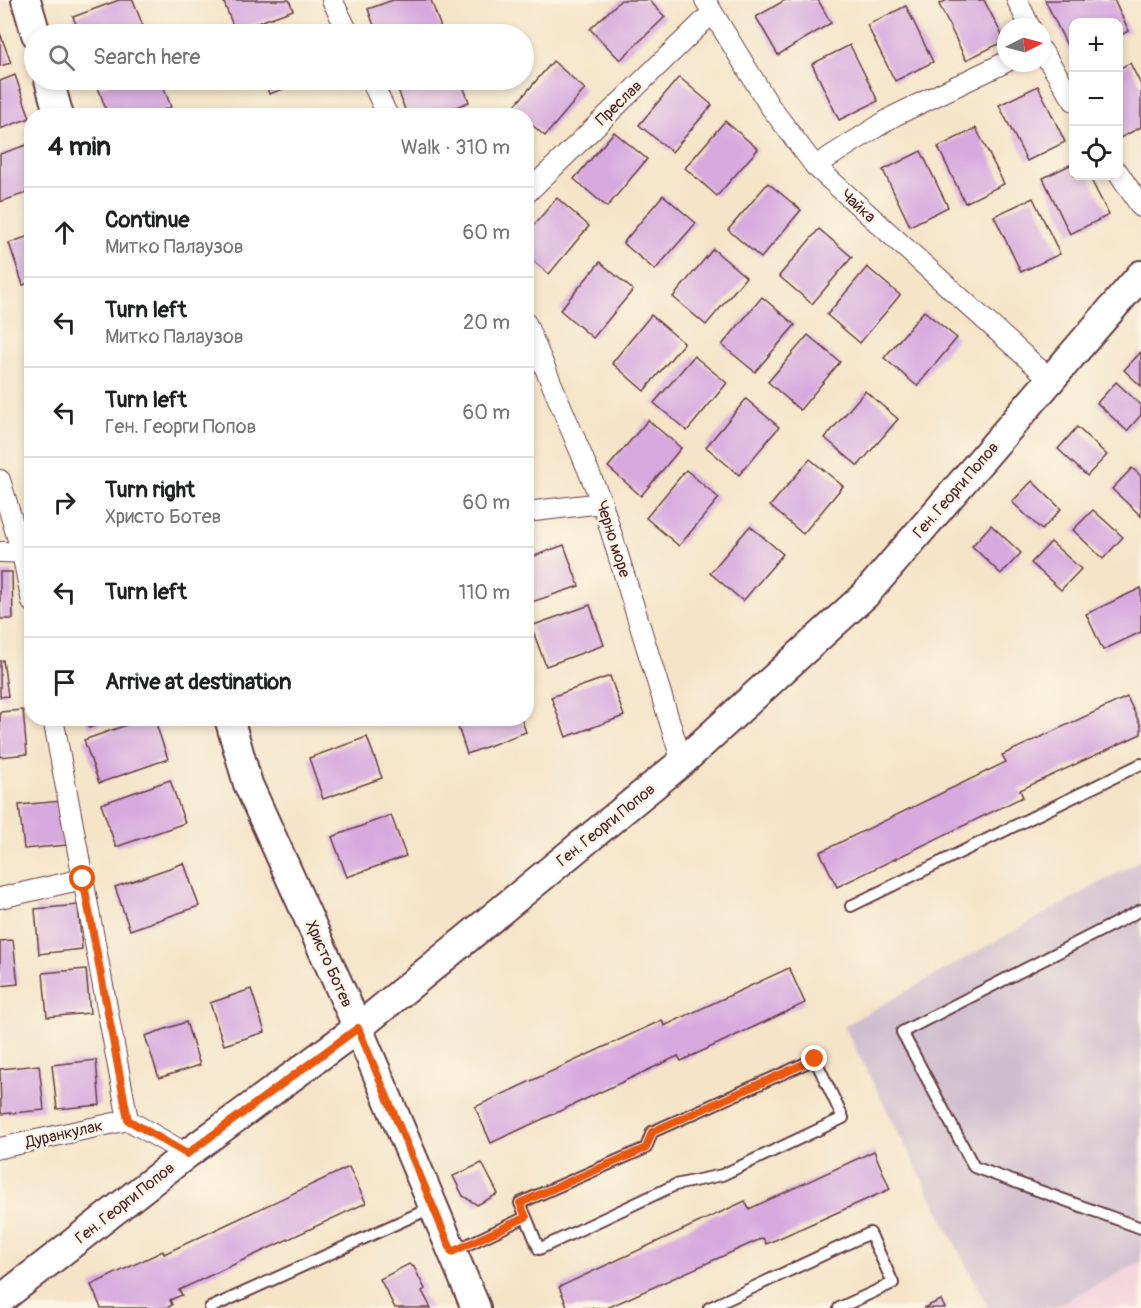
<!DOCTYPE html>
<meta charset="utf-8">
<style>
body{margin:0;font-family:Pangolin,sans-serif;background:#f2f2f2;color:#202124}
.controls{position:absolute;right:18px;top:18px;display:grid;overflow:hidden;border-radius:12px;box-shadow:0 3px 9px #0003}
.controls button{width:54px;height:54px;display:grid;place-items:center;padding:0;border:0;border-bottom:2px solid #e0e0e0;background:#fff;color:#202124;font:30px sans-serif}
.compass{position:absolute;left:997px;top:18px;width:54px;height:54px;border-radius:50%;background:#fff;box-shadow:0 3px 9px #0003;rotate:84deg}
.stop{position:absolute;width:18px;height:18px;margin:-14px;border:4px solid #ea580c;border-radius:50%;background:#fff}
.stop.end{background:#ea580c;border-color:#fff;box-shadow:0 2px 6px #0008}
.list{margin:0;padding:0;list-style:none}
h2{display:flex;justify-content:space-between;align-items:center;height:78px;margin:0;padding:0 24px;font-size:26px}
h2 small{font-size:20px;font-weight:400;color:#757577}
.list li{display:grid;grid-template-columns:39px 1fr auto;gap:18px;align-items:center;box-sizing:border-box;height:90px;padding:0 24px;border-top:2px solid #e0e0e0}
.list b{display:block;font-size:22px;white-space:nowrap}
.list p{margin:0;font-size:20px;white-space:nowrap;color:#757577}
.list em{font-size:20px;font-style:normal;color:#757577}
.icon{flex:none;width:33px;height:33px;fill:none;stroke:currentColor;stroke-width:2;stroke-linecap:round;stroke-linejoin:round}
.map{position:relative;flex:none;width:1141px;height:1308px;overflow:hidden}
.search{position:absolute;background:#fff;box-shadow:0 3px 9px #0003;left:24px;top:24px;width:510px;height:66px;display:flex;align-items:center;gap:15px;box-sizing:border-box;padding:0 21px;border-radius:33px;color:#757577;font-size:22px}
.panel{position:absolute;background:#fff;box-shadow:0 3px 9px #0003;left:24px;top:108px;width:510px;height:618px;border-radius:24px}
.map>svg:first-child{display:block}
.built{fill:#f4cfde}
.industrial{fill:#d0bdce}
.building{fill:#d7aadf}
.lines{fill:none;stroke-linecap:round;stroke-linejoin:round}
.lane-casing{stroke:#643d43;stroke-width:14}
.street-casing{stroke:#643d43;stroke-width:22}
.secondary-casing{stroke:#643d43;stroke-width:32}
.lane{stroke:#fff;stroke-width:10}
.street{stroke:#fff;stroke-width:20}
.secondary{stroke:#fff;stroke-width:28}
.route{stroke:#ea580c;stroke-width:8}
.labels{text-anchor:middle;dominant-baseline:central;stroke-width:5;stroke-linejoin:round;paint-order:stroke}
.street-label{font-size:16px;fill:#4a1f2b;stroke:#fcf5e5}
</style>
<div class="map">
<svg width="1141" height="1308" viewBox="0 0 1141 1308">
<rect width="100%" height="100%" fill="#fcf5e5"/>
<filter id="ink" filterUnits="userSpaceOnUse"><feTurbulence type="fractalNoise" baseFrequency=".0167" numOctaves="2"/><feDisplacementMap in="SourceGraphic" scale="12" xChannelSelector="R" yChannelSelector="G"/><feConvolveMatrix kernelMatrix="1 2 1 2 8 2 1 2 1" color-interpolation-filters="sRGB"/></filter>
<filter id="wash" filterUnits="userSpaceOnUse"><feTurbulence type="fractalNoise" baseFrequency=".008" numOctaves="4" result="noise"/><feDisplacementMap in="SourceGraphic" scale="24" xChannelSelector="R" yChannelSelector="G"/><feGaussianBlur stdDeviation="1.35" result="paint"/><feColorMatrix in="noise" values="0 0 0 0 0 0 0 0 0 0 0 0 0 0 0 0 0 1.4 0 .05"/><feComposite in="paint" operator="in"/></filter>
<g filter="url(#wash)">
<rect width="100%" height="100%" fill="#f5e4c8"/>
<path class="built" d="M1141,1262V1308H1052L1098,1284Z"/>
<path class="industrial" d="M1141,860V1262L1052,1308H988L844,1026Z"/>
<g id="blocks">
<g class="building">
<path d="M119,0H133L146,34H80L73,17Z"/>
<path d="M223,0H289L293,10L235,31Z"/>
<path d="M393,0H431L441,28L424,34H377L368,9Z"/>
<path d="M621,0H649L665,17L620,60L590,29Z"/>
<path d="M785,0H818L831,23L778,55L756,17Z"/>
<path d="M947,0H984L1005,41L966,60L939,4Z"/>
<path d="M1045,0H1114L1129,31L1118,36V22H1074V60Z"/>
<path d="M906,6L933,62L895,81L867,25Z"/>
<path d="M0,33L11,63L0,66Z"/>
<path d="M850,45L878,101L839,120L812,64Z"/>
<path d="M553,61L585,89L545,136L526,120V116H521L512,109Z"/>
<path d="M1130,63L1141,85V127L1120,138L1118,69Z"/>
<path d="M15,75L30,118L0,129V81Z"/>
<path d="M679,77L712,105L672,152L639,125Z"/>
<path d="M119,80H161L171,107L146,116H108L98,87Z"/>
<path d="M264,80H308L269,94Z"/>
<path d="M405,80H461L469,102L432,116H407L396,83Z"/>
<path d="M1038,86L1065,142L1027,161L999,105Z"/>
<path d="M725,121L758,149L717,196L685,168Z"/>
<path d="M976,128L1004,184L965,203L938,147Z"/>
<path d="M614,132L647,159L607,207L574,179Z"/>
<path d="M32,143V191L0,202V154Z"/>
<path d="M921,151L948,207L910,226L883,170Z"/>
<path d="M1074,163V176H1089L1109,215L1070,234L1043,178Z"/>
<path d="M768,183L801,210L761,258L728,230Z"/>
<path d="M663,195L696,223L655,270L623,243Z"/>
<path d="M557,198L589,226L549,274L526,255V234Z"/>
<path d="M1033,198L1060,254L1021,272L994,216Z"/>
<path d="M819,229L852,257L812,304L779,276Z"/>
<path d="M32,235V282L23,285L9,243Z"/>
<path d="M713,249L746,277L706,325L673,297Z"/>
<path d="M600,262L633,290L593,338L560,310Z"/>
<path d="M867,267L900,295L860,343L827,315Z"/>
<path d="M762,297L795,325L755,372L722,345Z"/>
<path d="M924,311L957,338L917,386L884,358Z"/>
<path d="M651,315L684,343L644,391L612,363Z"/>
<path d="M808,335L840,362L800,410L768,382Z"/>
<path d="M1141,352V386L1124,370Z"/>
<path d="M694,356L727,383L687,431L654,403Z"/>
<path d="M1116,382L1141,405V415L1127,431L1097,403Z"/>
<path d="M865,391L898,419L858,466L825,438Z"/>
<path d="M746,399L779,427L739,475L706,447Z"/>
<path d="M648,420L681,448L641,496L608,467Z"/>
<path d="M1077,427L1107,455L1087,476L1058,449Z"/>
<path d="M810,459L843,486L803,534L770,506Z"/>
<path d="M1132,468L1141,476V516L1112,489Z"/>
<path d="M686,470L719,498L679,546L646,518Z"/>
<path d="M1032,481L1061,509L1042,530L1012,502Z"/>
<path d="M1093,510L1123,537L1103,559L1073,530Z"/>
<path d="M991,525L1021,553L1001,574L972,546Z"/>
<path d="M750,526L783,554L743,601L710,573Z"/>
<path d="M1051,542L1081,569L1061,590L1031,563Z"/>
<path d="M564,545L579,586L526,604V559Z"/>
<path d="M0,572H12L13,619H0Z"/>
<path d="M1141,588V632L1103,650L1086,614Z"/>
<path d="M590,605L604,645L546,666L531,626Z"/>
<path d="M3,660L8,696L0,697V661Z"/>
<path d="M610,676L624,716L566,737L551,697Z"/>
<path d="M1127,697L1141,726V734L1020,790L1023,797L837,887L820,852L1006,762L1002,755Z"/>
<path d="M23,710L27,754L0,757V712Z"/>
<path d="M85,718H114V719L89,728Z"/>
<path d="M146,718H154L168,759L99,783L84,740Z"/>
<path d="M455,718H521L526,732L467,754Z"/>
<path d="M367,737L382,778L323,799L309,758Z"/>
<path d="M170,780L185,823L116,847L101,804Z"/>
<path d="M62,801L67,845L24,849L19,805Z"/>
<path d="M391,815L406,856L347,877L332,837Z"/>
<path d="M184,863L199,906L130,930L115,887Z"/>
<path d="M78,905L82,949L39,954L35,909Z"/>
<path d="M13,940L18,984L0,986V941Z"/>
<path d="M789,968L805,1003L681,1061L678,1056L491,1143L475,1107L662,1020L664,1026Z"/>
<path d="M86,969L90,1013L47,1017L43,973Z"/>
<path d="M251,989L265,1032L224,1045L210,1003Z"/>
<path d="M186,1022L200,1065L159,1078L145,1036Z"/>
<path d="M96,1060L100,1105L57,1109L52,1065Z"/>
<path d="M39,1065L44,1110L1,1114L0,1069Z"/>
<path d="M874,1151L890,1189L766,1244L763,1238L607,1308H568L559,1287L745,1201L749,1209Z"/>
<path d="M482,1163L498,1194L477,1205L463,1196L453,1176Z"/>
<path d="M349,1167L366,1203L179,1290L182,1295L170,1300L172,1305L167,1308H101L91,1285L163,1251L164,1254Z"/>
<path d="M409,1264L414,1267L425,1289L422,1291L431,1308H395L380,1279Z"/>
<path d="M941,1300L945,1308H923Z"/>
</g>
</g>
</g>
<g filter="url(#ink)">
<use href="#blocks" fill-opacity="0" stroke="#643d43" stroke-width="1.5"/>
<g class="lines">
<g class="lane-casing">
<g id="lane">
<path d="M851,906L1141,764"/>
<path d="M1141,910L902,1032L974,1167L1141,1228"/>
<path d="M452,1252L526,1217L539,1249L675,1185L722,1175L843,1118L815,1059L652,1132L646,1148L520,1203L526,1217"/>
<path d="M210,1308L433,1207"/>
<path d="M709,1308L870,1233L893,1283L839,1308"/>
</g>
</g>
<g class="street-casing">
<g id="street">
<path d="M332,0L349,34"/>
<path d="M705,0L769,105L815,166L1050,379"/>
<path d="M1017,0L1030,27"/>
<path d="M1042,51L1074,101"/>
<path d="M371,80L388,116"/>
<path d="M815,166L894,116L1006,62"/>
<path d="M1118,172L1141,207"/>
<path d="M526,194L712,13"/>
<path d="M526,323L602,503L682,762"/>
<path d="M0,480L22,553L32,602"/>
<path d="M526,512L602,503"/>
<path d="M0,552L32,553"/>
<path d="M53,718L128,1120L187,1154"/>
<path d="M0,898L83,879"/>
<path d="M0,1148L128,1120"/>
</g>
</g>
<g class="secondary-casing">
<g id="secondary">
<path d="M26,0L36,34"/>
<path d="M49,80L59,116"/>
<path d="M229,718L248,784L358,1028L476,1308"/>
<path d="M0,1300L187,1154L358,1028L682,762L865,595L1141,275"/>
</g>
</g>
<use href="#lane" class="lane"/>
<use href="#street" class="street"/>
<use href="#secondary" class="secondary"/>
</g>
</g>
<g class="lines" filter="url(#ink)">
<path class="route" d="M83,879L128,1120L187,1154L358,1028L452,1252L526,1217L520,1203L646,1148L652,1132L815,1059"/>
</g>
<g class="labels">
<g class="street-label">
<text transform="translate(619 103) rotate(-44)">Преслав</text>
<text transform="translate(858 206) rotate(42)">Чайка</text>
<text transform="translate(956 490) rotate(-49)">Ген. Георги Попов</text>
<text transform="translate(613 539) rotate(72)">Черно море</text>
<text transform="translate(606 825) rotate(-39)">Ген. Георги Попов</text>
<text transform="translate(329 964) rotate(66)">Христо Ботев</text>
<text transform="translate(64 1134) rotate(-13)">Дуранкулак</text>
<text transform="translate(125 1203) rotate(-38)">Ген. Георги Попов</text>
</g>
</g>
</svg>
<div class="controls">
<button>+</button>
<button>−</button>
<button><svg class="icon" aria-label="locate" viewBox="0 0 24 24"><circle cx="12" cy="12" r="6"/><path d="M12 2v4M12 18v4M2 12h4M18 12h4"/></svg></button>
</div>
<svg class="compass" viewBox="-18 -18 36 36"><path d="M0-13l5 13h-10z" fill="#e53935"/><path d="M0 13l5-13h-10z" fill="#757577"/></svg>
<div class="stop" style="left:83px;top:879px"></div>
<div class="stop end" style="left:815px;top:1059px"></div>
<div class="search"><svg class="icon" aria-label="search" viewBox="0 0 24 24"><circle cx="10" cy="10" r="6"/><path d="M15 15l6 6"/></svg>Search here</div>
<section class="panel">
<h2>4 min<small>Walk · 310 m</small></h2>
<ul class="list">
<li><svg class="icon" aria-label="ahead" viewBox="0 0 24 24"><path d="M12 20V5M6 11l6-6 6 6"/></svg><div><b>Continue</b><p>Митко Палаузов</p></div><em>60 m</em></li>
<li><svg class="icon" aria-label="left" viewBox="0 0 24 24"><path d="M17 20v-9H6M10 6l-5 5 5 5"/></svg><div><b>Turn left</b><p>Митко Палаузов</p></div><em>20 m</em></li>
<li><svg class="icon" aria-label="left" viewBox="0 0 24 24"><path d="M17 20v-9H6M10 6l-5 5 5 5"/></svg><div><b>Turn left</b><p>Ген. Георги Попов</p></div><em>60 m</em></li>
<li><svg class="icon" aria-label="right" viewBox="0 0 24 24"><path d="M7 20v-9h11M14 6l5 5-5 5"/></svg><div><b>Turn right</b><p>Христо Ботев</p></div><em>60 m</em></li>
<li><svg class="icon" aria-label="left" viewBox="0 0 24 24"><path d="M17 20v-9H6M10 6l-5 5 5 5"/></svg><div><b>Turn left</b></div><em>110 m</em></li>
<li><svg class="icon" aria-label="arrive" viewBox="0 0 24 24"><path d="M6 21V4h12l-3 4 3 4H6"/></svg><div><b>Arrive at destination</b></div></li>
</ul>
</section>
</div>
